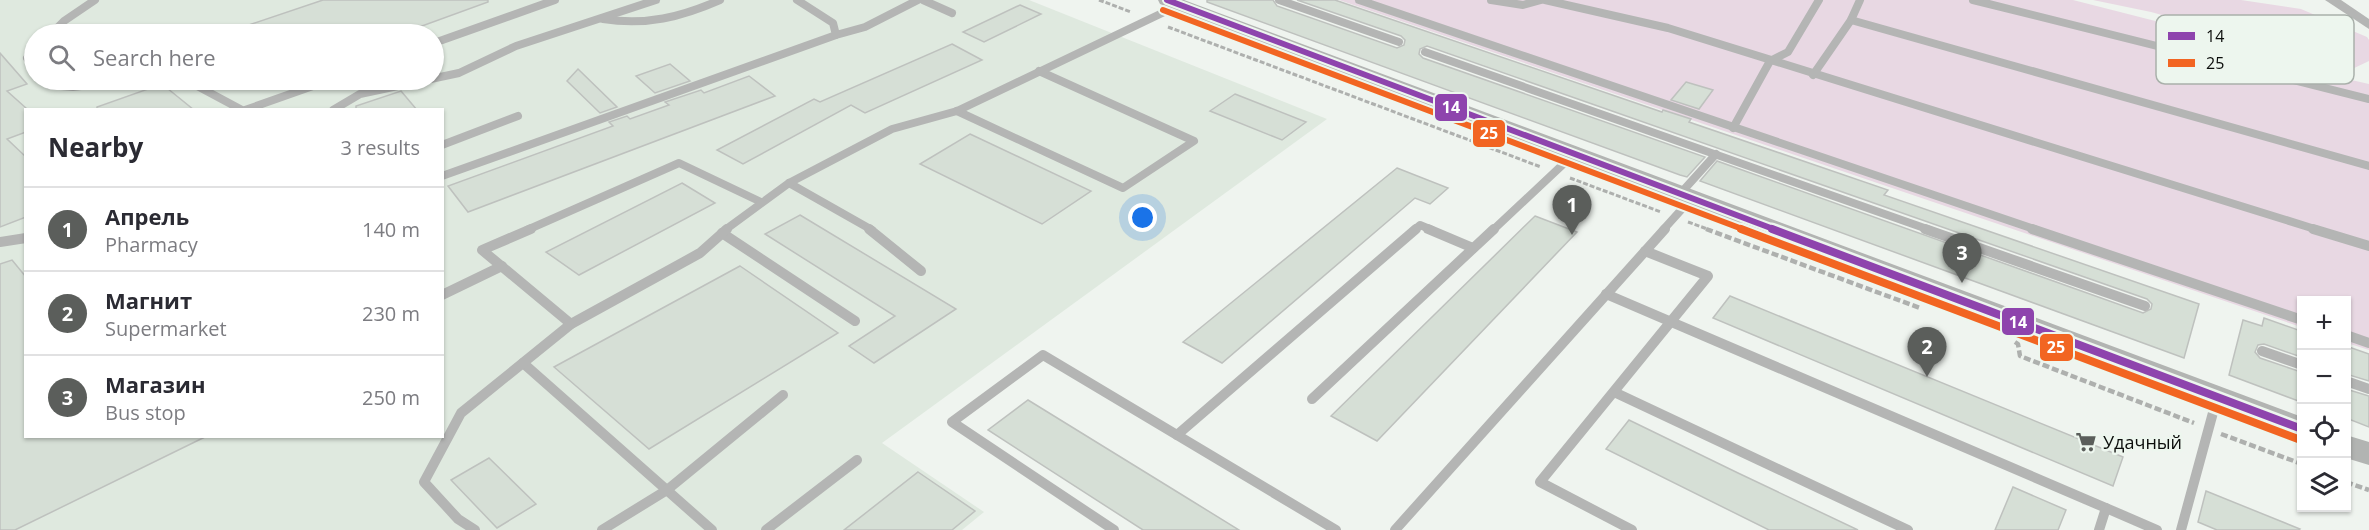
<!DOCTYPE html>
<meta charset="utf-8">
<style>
body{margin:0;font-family:"Open Sans",sans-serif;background:#f7f7f7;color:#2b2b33}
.controls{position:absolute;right:18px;bottom:18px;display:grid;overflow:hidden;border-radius:0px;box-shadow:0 2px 4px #0004}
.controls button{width:54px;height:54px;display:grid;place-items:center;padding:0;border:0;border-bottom:2px solid #e1e1e2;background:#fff;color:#2b2b33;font:30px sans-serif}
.you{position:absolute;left:1143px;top:218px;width:21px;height:21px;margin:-15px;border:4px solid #fff;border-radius:50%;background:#1a73e8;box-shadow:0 0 0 9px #1a73e833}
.badge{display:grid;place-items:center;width:39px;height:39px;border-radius:50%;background:#5b5e5b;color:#fff;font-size:20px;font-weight:700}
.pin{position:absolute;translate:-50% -50px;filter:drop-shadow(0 2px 3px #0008)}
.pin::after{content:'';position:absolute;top:32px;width:21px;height:18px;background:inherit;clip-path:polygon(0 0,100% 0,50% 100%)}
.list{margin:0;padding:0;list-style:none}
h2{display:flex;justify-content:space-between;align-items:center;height:78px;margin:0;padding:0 24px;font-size:26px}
h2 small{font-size:20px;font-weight:400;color:#7c7c81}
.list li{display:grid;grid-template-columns:39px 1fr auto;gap:18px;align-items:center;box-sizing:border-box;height:84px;padding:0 24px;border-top:2px solid #e1e1e2}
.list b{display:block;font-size:22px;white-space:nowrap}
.list p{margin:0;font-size:20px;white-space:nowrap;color:#7c7c81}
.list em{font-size:20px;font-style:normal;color:#7c7c81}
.icon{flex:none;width:33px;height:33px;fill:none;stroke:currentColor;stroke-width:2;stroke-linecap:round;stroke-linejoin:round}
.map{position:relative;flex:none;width:2369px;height:530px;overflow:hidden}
.search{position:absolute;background:#fff;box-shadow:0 2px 4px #0004;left:24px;top:24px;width:420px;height:66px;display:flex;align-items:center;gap:15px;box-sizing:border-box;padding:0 21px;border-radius:33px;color:#7c7c81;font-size:22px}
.panel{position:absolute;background:#fff;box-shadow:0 2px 4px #0004;left:24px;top:108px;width:420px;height:330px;border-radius:0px}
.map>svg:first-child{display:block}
.built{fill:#dfe9df;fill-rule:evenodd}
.green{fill:#e8d8e3}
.building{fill:#d6dfd6;stroke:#bec1be;stroke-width:1.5}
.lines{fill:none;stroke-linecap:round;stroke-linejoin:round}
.path-far1{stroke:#aeb0ae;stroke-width:3;stroke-dasharray:5 2;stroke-linecap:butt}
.path{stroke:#aeb0ae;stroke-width:4.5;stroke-dasharray:7 3;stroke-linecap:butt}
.lane-far1{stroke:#b4b5b4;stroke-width:8}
.lane{stroke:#b4b5b4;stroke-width:10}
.street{fill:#b4b5b4;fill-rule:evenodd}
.secondary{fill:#b2b4b2;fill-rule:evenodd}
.bus-1-far1-casing{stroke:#edf6ee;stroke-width:10}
.bus-1-casing{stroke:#edf6ee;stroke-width:13}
.bus-2-far1-casing{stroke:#edf6ee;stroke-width:10}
.bus-2-casing{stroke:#edf6ee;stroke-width:13}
.bus-1-far1{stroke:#8e44ad;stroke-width:6}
.bus-1{stroke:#8e44ad;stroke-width:8}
.bus-2-far1{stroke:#f26522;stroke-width:6}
.bus-2{stroke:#f26522;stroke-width:8}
.labels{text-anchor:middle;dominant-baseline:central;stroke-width:5;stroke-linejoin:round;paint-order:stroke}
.poi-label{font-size:18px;fill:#0b0d0b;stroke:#edf6ee;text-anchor:start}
.key{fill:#edf6ee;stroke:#a9b0aa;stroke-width:1.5}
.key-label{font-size:16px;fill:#0b0d0b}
.line-badge{stroke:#edf6ee;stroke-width:2}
.badge-label{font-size:16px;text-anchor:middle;font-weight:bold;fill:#fff}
</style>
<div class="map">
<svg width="2369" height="530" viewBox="0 0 2369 530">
<rect width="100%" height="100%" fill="#eff4ef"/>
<path class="built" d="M0,0H1029L1327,119L882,443L984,512L962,530H0ZM34,34H434V80H34ZM26,110H442V436H26Z"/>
<g class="green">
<path d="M1339,0H2073L2171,25L2316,72L2369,84V350L2347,343L2346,300H2302L2301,327Z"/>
<path d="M2093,0H2241L2301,9L2367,37L2369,40V61L2350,70L2281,59L2216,30L2151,12Z"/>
</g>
<g class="building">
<path d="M323,0H488V2L400,34H231V31Z"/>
<path d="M1207,0H1273L1277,6L1397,48L1404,45L1405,40L1401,36L1297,0H1335L1662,112L1663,110L1691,119L1689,122L1888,190L1884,195L2199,304L2184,358L1700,181L1717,161L2143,313L2151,309L2152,304L2147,299L1427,46L1420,49L1419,54L1423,58L1705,157L1687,177L1680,175L1207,2Z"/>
<path d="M1020,5L1041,14L984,42L963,32Z"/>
<path d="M952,44L982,60L865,113L851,105L743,164L717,150L814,99L820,102Z"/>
<path d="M0,53L27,84L7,91L26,108V132L7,139L26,157V217L0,227Z"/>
<path d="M670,64L690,81L655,93L636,76Z"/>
<path d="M578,69L617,107L600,113L567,81Z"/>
<path d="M749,76L775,96L468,212L448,186L613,126L609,122L627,116L630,119L669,105L665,102L701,90L704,93Z"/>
<path d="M1686,82L1713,90L1699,109L1671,100Z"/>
<path d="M162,84L194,110H97V107Z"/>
<path d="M401,91L417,110H356V106Z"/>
<path d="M1235,94L1306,122L1282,140L1210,111Z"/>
<path d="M970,134L1091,191L1042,224L920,164Z"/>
<path d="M1397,168L1448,188L1430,204L1415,198L1222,363L1183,342Z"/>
<path d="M682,183L715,203L579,275L546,252Z"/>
<path d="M800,215L956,309L874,363L849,346L895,316L765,234Z"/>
<path d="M1535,216L1577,232L1377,441L1331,416Z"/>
<path d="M12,260L26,277V436H207L15,530H0V264Z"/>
<path d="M740,266L838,333L649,449L554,367Z"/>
<path d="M1730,296L2123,457L2113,486L1713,318Z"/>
<path d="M2264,318L2301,331V357L2264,344L2258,345L2255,352L2260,358L2301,372V402L2229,375L2243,320L2262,326Z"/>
<path d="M2346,346L2369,354V381L2346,374Z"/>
<path d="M2346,389L2369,396V427L2346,418Z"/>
<path d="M1028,400L1192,501L1239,530H1143L988,430Z"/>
<path d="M1629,420L1738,473L1858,530H1769L1606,449Z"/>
<path d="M489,458L536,504L497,528L451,480Z"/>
<path d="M918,472L975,511L952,530H844Z"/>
<path d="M2013,487L2066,510L2058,530H1995Z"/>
<path d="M2206,491L2300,529L2299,530H2217L2198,522Z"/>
</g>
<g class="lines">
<g class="path-far1">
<path d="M1099,0L1131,12"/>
<path d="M1168,27L1541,167"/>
<path d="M1570,178L1661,212"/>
<path d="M1688,222L1710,230"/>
</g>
<g class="path">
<path d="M1706,229L1920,308"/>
<path d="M2015,342L2018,344L2020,356L2194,423"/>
<path d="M2221,434L2302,464"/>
<path d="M2346,482L2369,490"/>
</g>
<g class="lane-far1">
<path d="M923,0L952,13"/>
<path d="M1279,0L1399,42"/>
<path d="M1359,0L2037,230"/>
<path d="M1491,0L1523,5L1541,0"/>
<path d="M1545,0L1668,28L2318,230"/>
<path d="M1973,0L2369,99"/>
<path d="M603,19C646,26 681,17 720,0"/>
<path d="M1851,20L2369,166"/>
<path d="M51,34L64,21L95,0"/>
<path d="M836,35L865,27L918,0"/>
<path d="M434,43L555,0"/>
<path d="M34,51L27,58L34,67"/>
<path d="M1425,52L1930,230"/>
<path d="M1813,75L1851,20L1860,0"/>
<path d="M44,80L49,85L73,87L130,80"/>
<path d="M186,80L242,110"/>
<path d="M245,110L330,80"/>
<path d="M333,110L360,94L459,73L516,46L656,0"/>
<path d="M957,111L1123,188L1194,141L1039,71"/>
<path d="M1733,128L1770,61L1788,52L1819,0"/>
<path d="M442,145L518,116"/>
<path d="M442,176L836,35L833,23L797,0"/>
<path d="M789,183L872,230"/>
<path d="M1680,194L1716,154"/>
<path d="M527,230L679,163L761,202"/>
<path d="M725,230L789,183L892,129L957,111L1179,5"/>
<path d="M1414,230L1420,225L1432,230"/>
<path d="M1493,230L1574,154"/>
<path d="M1663,230L1691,199"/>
</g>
<g class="lane">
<path d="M531,229L482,250L571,324"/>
<path d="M869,229L921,271"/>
<path d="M1428,229L1473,248"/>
<path d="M1925,229L2145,306"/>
<path d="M2032,229L2302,320"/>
<path d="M2313,229L2369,246"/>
<path d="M722,233L855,321"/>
<path d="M0,242L26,238"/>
<path d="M1606,294L2106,508"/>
<path d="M442,295L502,266"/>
<path d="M2346,335L2369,343"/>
<path d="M2262,351L2302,365"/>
<path d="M523,363L712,530"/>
<path d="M2346,381L2369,389"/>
<path d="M1614,392L1908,530"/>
<path d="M1312,399L1494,229"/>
<path d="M1177,435L1416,229"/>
<path d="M475,530L458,519L424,482L461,413L571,324L700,253L727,229"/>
<path d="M602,530L667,490L783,395"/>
<path d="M766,530L857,460"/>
<path d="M1114,530L952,422L1043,355L1336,530"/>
<path d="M1395,530L1665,229"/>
<path d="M1632,530L1540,482L1708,276L1645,251"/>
<path d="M2099,530L2106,508L2157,530"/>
<path d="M2181,530L2217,398"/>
</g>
<path class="street" d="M2325,0H2341L2369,19V29Z"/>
<g class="secondary">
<path d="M1158,0H1184L2302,417V439L1160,4Z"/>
<path d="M2346,435L2369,442V465L2346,458Z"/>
</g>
<g class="bus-1-far1-casing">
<path id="bus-1-far1" d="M1167,0L1776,230"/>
</g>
<g class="bus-1-casing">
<path id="bus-1" d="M1772,229L2302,429"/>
</g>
<g class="bus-2-far1-casing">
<path id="bus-2-far1" d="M1163,10L1745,230"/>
</g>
<g class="bus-2-casing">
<path id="bus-2" d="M1741,229L2298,439"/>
</g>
<use href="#bus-1-far1" class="bus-1-far1"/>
<use href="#bus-1" class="bus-1"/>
<use href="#bus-2-far1" class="bus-2-far1"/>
<use href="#bus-2" class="bus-2"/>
</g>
<defs>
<g id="supermarket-bare" transform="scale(1.62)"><path d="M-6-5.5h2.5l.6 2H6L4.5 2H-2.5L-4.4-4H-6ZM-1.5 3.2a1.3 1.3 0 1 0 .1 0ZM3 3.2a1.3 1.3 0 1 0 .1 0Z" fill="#5b5e5b" stroke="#edf6ee" stroke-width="2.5" paint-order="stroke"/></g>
</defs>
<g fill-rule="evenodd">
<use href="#supermarket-bare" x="2086" y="442"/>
</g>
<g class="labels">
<g class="poi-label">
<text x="2103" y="442">Удачный</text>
</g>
</g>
<rect x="2156" y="15" width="198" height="69" rx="9" class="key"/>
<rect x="2168" y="32" width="27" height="8" fill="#8e44ad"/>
<rect x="2168" y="59" width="27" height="8" fill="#f26522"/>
<g class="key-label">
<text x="2206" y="42">14</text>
<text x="2206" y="69">25</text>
</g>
<g class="line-badge">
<rect x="1434" y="93" width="34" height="29" rx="6" fill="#8e44ad"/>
<rect x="1472" y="119" width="34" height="29" rx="6" fill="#f26522"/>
<rect x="2001" y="307" width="34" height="29" rx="6" fill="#8e44ad"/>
<rect x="2039" y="333" width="35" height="29" rx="6" fill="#f26522"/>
</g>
<g class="badge-label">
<text x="1451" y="113">14</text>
<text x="1489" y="139">25</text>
<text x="2018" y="328">14</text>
<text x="2056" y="353">25</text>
</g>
</svg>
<div class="controls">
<button>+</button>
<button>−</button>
<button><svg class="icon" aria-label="locate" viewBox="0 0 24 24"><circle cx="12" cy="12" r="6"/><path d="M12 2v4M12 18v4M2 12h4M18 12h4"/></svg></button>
<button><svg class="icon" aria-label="layers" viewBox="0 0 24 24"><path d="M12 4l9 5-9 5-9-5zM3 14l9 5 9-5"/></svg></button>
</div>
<div class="you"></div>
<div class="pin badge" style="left:1572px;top:235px">1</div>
<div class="pin badge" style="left:1927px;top:377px">2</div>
<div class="pin badge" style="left:1962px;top:283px">3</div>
<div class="search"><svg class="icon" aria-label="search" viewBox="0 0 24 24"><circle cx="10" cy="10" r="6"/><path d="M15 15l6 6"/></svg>Search here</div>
<section class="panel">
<h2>Nearby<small>3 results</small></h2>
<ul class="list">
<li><span class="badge">1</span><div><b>Апрель</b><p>Pharmacy</p></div><em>140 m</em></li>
<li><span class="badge">2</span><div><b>Магнит</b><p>Supermarket</p></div><em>230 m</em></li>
<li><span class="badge">3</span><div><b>Магазин</b><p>Bus stop</p></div><em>250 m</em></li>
</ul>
</section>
</div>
